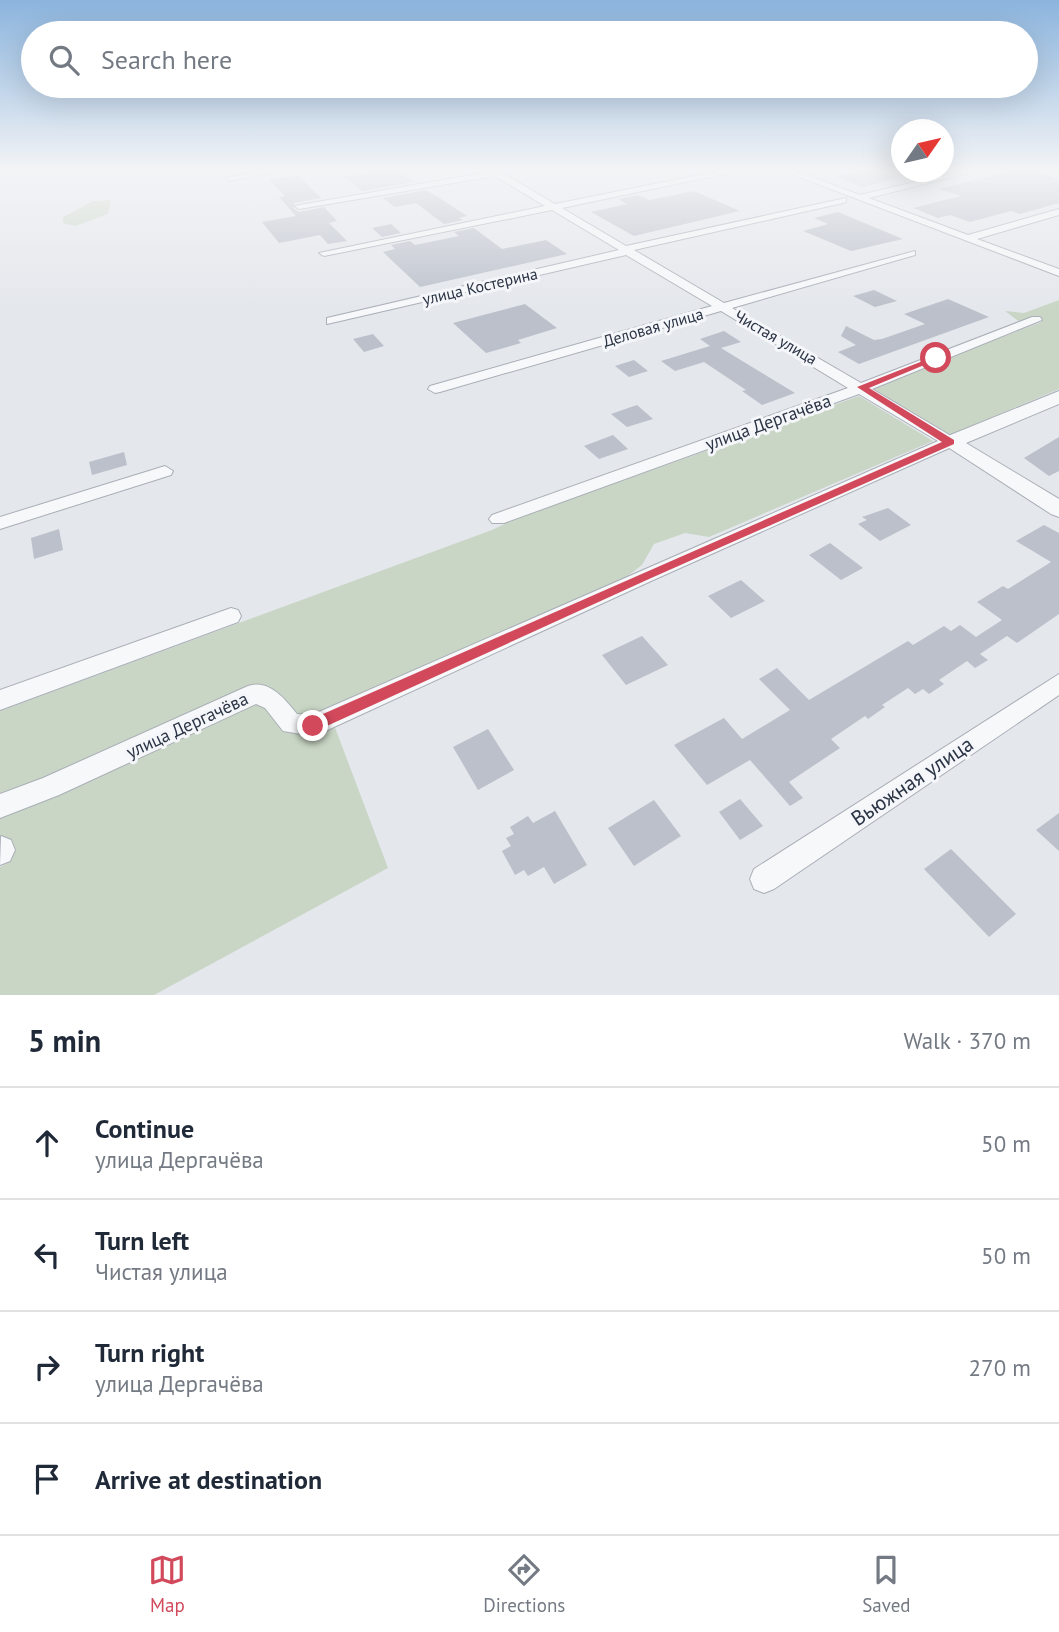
<!DOCTYPE html>
<meta charset="utf-8">
<style>
body{margin:0;font-family:"PT Sans",sans-serif;background:#f6f6f7;color:#1f2937}
.compass{position:absolute;left:891px;top:119px;width:63px;height:63px;border-radius:50%;background:#fff;box-shadow:0 7px 28px #0002;rotate:56deg}
.stop{position:absolute;width:21px;height:21px;margin:-16px;border:5px solid #d1495b;border-radius:50%;background:#fff}
.stop.end{background:#d1495b;border-color:#fff;box-shadow:0 2px 7px #0008}
.list{margin:0;padding:0;list-style:none}
h2{display:flex;justify-content:space-between;align-items:center;height:91px;margin:0;padding:0 28px;font-size:30px}
h2 small{font-size:23px;font-weight:400;color:#747a83}
.list li{display:grid;grid-template-columns:46px 1fr auto;gap:21px;align-items:center;box-sizing:border-box;height:112px;padding:0 28px;border-top:2px solid #e0e1e3}
.list b{display:block;font-size:26px;white-space:nowrap}
.list p{margin:0;font-size:23px;white-space:nowrap;color:#747a83}
.list em{font-size:23px;font-style:normal;color:#747a83}
.icon{flex:none;width:38px;height:38px;fill:none;stroke:currentColor;stroke-width:2;stroke-linecap:round;stroke-linejoin:round}
.map{position:relative;flex:none;width:1059px;height:995px;overflow:hidden}
.search{position:absolute;background:#fff;box-shadow:0 7px 28px #0002;left:21px;right:21px;top:21px;height:77px;display:flex;align-items:center;gap:18px;box-sizing:border-box;padding:0 24px;border-radius:38px;color:#747a83;font-size:26px}
.sheet{height:539px;background:#fff}
nav{display:flex;justify-content:space-around;align-items:center;box-sizing:border-box;height:98px;border-top:2px solid #e0e1e3;background:#fff;font-size:19px;color:#747a83}
nav a{display:grid;justify-items:center;gap:4px}
nav .on{color:#d1495b}
.map>svg:first-child{display:block}
.green{fill:#c9d6c5}
.building{fill:#bbc0ca}
.lines{fill:none;stroke-linecap:round;stroke-linejoin:round}
.minor-casing{stroke:#a9aeb7;stroke-width:2}
.tertiary-casing{stroke:#a9aeb7;stroke-width:2}
.minor{fill:#f7f8fa;fill-rule:evenodd}
.tertiary{fill:#f7f8fa;fill-rule:evenodd}
.route{fill:#d1495b}
.labels{text-anchor:middle;dominant-baseline:central;stroke-width:6;stroke-linejoin:round;paint-order:stroke}
.far-street-label{font-size:16px;fill:#2b3445;stroke:#f4f6f9}
.street-label{font-size:18px;fill:#2b3445;stroke:#f4f6f9}
.near-street-label{font-size:21px;fill:#2b3445;stroke:#f4f6f9}
</style>
<div class="map">
<svg width="1059" height="995" viewBox="0 0 1059 995">
<rect width="100%" height="100%" fill="#e4e7ec"/>
<g class="green">
<path d="M111,200L108,214L75,226L63,223V217L93,201Z"/>
<path d="M1059,300V389L952,434H941L871,392L873,385L1042,322L1036,319L1021,323L1005,311L1024,313Z"/>
<path d="M859,396L933,441L709,537L685,533L654,544L642,565L621,581L328,709L388,868L154,995H0V867L9,862L5,837L0,839V711L492,530L515,519Z"/>
</g>
<g class="building">
<path d="M384,170H397L414,182L362,191L345,177Z"/>
<path d="M864,170H875L898,178L863,187L836,177Z"/>
<path d="M1014,170H1029L1059,179V203L1020,214L1011,211L970,222L950,215L938,218L913,208L961,196L939,189Z"/>
<path d="M298,175L321,198L294,203L293,208L299,212L324,207L337,221L329,223L347,241L328,244L320,235L279,243L262,222L296,216L279,197L285,196L269,180Z"/>
<path d="M425,190L435,195L467,216L459,218L463,220L444,224L416,203L395,207L383,198Z"/>
<path d="M694,191L740,211L634,236L591,212L627,204L618,199L638,195L649,200Z"/>
<path d="M838,212L903,239L851,251L803,231L828,224L814,218Z"/>
<path d="M391,224L401,233L382,237L372,228Z"/>
<path d="M474,228L502,249L546,240L567,254L420,287L383,252L395,249L391,245L410,241L415,245L459,236L454,232Z"/>
<path d="M874,290L897,301L875,307L853,296Z"/>
<path d="M948,299L989,317L859,364L838,352L856,345L841,336L846,326L874,340L882,339L925,324L904,314Z"/>
<path d="M525,304L557,328L518,340L521,343L486,353L453,323Z"/>
<path d="M724,331L741,342L721,348L795,393L762,405L742,391L746,390L704,362L675,371L661,361L710,346L700,339Z"/>
<path d="M373,334L384,346L364,352L353,339Z"/>
<path d="M634,360L648,371L629,377L615,366Z"/>
<path d="M637,405L653,419L627,427L611,414Z"/>
<path d="M613,435L628,449L599,459L584,446Z"/>
<path d="M1059,437V471L1049,476L1024,458Z"/>
<path d="M124,452L127,465L92,475L89,462Z"/>
<path d="M888,508L911,525L880,541L858,524L867,520L862,517Z"/>
<path d="M1044,525L1059,533V614L1017,643L1007,636L980,654L988,660L975,668L967,661L939,680L944,684L929,694L923,689L915,694L908,688L882,705L885,707L868,719L865,716L831,739L840,748L789,782L803,798L790,806L750,760L707,785L674,745L724,718L742,739L790,710L759,679L777,668L809,700L908,641L913,645L944,626L951,631L960,625L976,637L1002,620L977,602L1003,586L1008,589L1051,562L1016,541Z"/>
<path d="M59,529L63,550L34,559L31,538Z"/>
<path d="M830,543L863,568L841,580L809,555Z"/>
<path d="M741,580L765,601L731,618L708,596Z"/>
<path d="M642,636L668,665L626,685L602,655Z"/>
<path d="M488,729L514,770L478,790L453,747Z"/>
<path d="M740,799L763,826L740,840L719,812Z"/>
<path d="M654,800L681,836L634,866L608,828Z"/>
<path d="M555,811L587,865L554,884L544,867L528,876L524,870L515,875L502,851L511,846L506,838L514,834L510,827L528,816L533,823Z"/>
<path d="M1059,813V851L1036,830Z"/>
<path d="M951,849L1016,914L989,937L924,869Z"/>
</g>
<g class="lines">
<g class="minor-casing">
<g id="minor">
<path d="M264,170H286L230,181L226,178Z"/>
<path d="M487,170H506L504,174L555,204L724,170H742L562,208L626,246L846,198V202L843,203L634,250L724,303L915,251V255L732,308L861,383L1032,317H1040L1042,320L872,389L956,439L958,442L956,445L651,581L321,733L313,736L283,731L265,708L256,704L59,795L0,818V794L43,778L248,686C269,679 285,699 297,714L312,715L938,441L859,394L504,523H492L489,519L492,515L848,388L721,311L440,392L435,393L428,389L430,386L712,306L626,255L327,324V318L619,250L552,210L324,256L319,253L545,206L495,176L299,209L294,206L488,172Z"/>
<path d="M781,170H793L860,195L965,170H980L869,198L968,235L1059,209V215L977,239L1059,269V276Z"/>
<path d="M165,466L173,471L171,475L0,529V517Z"/>
<path d="M231,608L238,610L241,616L238,622L0,710V690Z"/>
<path d="M1059,674V695L774,889L764,893L754,889L750,879L754,869Z"/>
<path d="M1,836L11,840L15,850L10,861L0,865Z"/>
</g>
</g>
<g class="tertiary-casing">
<path id="tertiary" d="M1059,391V404L966,443L1059,499V517L1051,514L940,442L943,438Z"/>
</g>
<use href="#minor" class="minor"/>
<use href="#tertiary" class="tertiary"/>
</g>
<linearGradient id="sky" x2="0" y2="1"><stop stop-color="#8bb4dd"/><stop offset="0.55" stop-color="#f3f4f6"/><stop offset="1" stop-color="#f3f4f6" stop-opacity="0"/></linearGradient>
<rect width="1059" height="309" fill="url(#sky)"/>
<path class="route" d="M933,357L941,358L869,388L954,440V444L649,579L318,730H307L305,726L307,721L942,442L857,387Z"/>
<g class="labels">
<g class="far-street-label">
<text transform="translate(480 286) rotate(-13)">улица Костерина</text>
<text transform="translate(653 327) rotate(-16)">Деловая улица</text>
<text transform="translate(776 337) rotate(30)">Чистая улица</text>
</g>
<g class="street-label">
<text transform="translate(768 422) rotate(-20)">улица Дергачёва</text>
<text transform="translate(187 725) rotate(-25)">улица Дергачёва</text>
</g>
<g class="near-street-label">
<text transform="translate(912 781) rotate(-34)">Вьюжная улица</text>
</g>
</g>
</svg>
<svg class="compass" viewBox="-18 -18 36 36"><path d="M0-13l5 13h-10z" fill="#e53935"/><path d="M0 13l5-13h-10z" fill="#747a83"/></svg>
<div class="stop" style="left:936px;top:358px"></div>
<div class="stop end" style="left:313px;top:726px"></div>
<div class="search"><svg class="icon" aria-label="search" viewBox="0 0 24 24"><circle cx="10" cy="10" r="6"/><path d="M15 15l6 6"/></svg>Search here</div>
</div>
<section class="sheet">
<h2>5 min<small>Walk · 370 m</small></h2>
<ul class="list">
<li><svg class="icon" aria-label="ahead" viewBox="0 0 24 24"><path d="M12 20V5M6 11l6-6 6 6"/></svg><div><b>Continue</b><p>улица Дергачёва</p></div><em>50 m</em></li>
<li><svg class="icon" aria-label="left" viewBox="0 0 24 24"><path d="M17 20v-9H6M10 6l-5 5 5 5"/></svg><div><b>Turn left</b><p>Чистая улица</p></div><em>50 m</em></li>
<li><svg class="icon" aria-label="right" viewBox="0 0 24 24"><path d="M7 20v-9h11M14 6l5 5-5 5"/></svg><div><b>Turn right</b><p>улица Дергачёва</p></div><em>270 m</em></li>
<li><svg class="icon" aria-label="arrive" viewBox="0 0 24 24"><path d="M6 21V4h12l-3 4 3 4H6"/></svg><div><b>Arrive at destination</b></div></li>
</ul>
</section>
<nav>
<a class="on"><svg class="icon" aria-label="map" viewBox="0 0 24 24"><path d="M3 6l6-2 6 2 6-2v14l-6 2-6-2-6 2zM9 4v14M15 6v14"/></svg>Map</a>
<a><svg class="icon" aria-label="directions" viewBox="0 0 24 24"><path d="M12 3l9 9-9 9-9-9zM9 14v-3h6M13 9l2 2-2 2"/></svg>Directions</a>
<a><svg class="icon" aria-label="saved" viewBox="0 0 24 24"><path d="M7 4h10v16l-5-4-5 4z"/></svg>Saved</a>
</nav>
